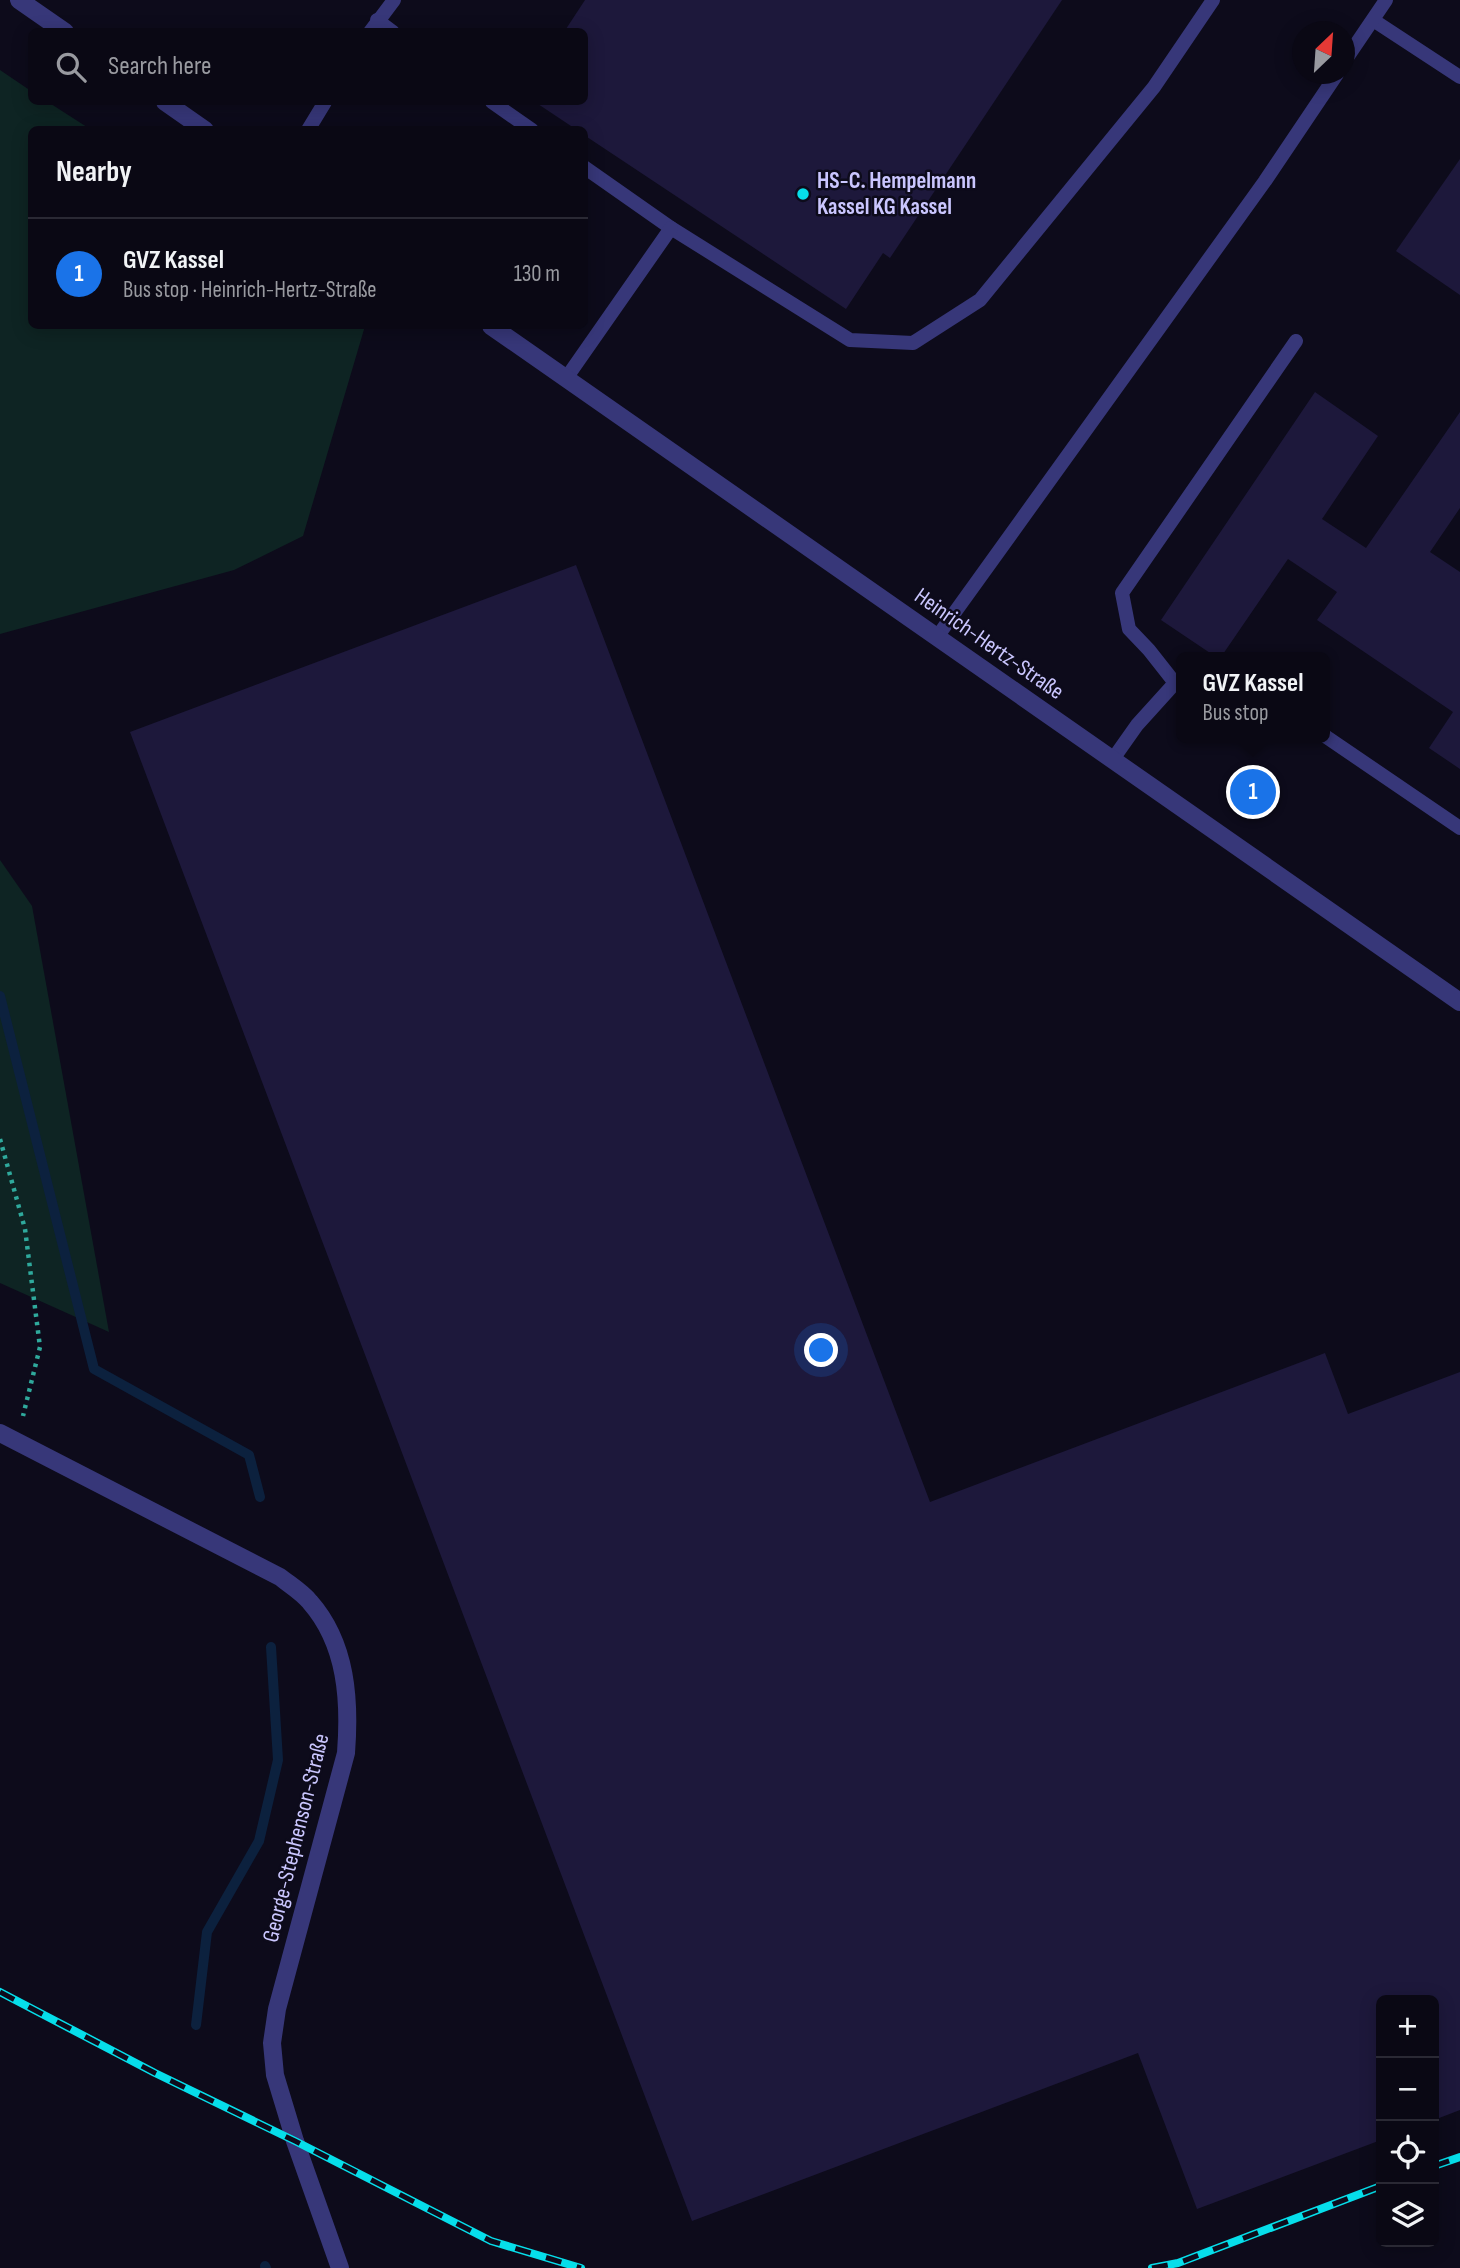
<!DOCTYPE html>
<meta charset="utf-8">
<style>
body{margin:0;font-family:"Sofia Sans Condensed",sans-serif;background:#13111d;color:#f1f3f6}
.controls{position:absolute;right:21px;bottom:21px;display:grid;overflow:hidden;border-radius:10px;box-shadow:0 4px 18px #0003}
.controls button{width:63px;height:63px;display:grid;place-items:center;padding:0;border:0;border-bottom:2px solid #2a2934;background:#0a0814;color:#f1f3f6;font:35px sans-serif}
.compass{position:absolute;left:1292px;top:21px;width:63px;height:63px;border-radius:50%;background:#0a0814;box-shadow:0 4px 18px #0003;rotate:25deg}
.you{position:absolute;left:822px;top:1351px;width:24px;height:24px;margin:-18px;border:5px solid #fff;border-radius:50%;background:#1a73e8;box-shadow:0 0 0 10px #1a73e833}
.badge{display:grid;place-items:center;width:46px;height:46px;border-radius:50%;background:#1a73e8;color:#fff;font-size:23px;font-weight:700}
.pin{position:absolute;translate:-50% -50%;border:4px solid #fff;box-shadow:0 2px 7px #0006}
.popup{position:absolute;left:1176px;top:652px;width:154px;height:91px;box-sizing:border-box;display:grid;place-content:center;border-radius:10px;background:#0a0814;filter:drop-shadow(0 2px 5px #0005);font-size:23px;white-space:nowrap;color:#999aa0}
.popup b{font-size:26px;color:#f1f3f6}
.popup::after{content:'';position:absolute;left:50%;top:100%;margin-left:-14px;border:14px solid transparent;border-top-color:#0a0814}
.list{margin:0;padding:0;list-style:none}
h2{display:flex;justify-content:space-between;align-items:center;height:91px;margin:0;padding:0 28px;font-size:30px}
h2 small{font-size:23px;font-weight:400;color:#999aa0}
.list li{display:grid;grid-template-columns:46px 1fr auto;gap:21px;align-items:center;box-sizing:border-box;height:112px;padding:0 28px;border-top:2px solid #2a2934}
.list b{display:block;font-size:26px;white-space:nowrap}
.list p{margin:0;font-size:23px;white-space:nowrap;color:#999aa0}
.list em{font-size:23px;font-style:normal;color:#999aa0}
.icon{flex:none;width:38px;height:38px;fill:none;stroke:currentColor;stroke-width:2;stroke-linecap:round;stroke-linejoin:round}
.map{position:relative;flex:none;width:1460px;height:2268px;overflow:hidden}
.search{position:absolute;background:#0a0814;box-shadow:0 4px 18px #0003;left:28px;top:28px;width:560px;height:77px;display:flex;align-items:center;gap:18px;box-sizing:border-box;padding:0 24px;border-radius:10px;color:#999aa0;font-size:26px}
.panel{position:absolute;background:#0a0814;box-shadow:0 4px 18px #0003;left:28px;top:126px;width:560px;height:203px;border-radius:10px}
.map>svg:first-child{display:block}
.green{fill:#0e2423}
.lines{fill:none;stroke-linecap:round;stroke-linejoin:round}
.stream{stroke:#0c213e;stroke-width:10}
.building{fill:#1d183b}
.path{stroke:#2fa99c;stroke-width:4.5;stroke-dasharray:3.5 5;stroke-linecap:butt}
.service{stroke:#373779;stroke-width:14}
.minor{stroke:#373779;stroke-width:18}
.tertiary{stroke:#373779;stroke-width:18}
.rail-casing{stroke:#06deea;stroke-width:8}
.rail{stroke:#0d0b1b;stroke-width:5;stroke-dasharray:16;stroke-linecap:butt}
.poi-dot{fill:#06deea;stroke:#0d0b1b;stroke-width:2.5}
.labels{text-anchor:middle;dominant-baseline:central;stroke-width:5;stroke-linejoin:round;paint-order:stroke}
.poi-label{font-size:23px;font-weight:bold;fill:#cac6fe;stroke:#0d0b1b;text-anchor:start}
.street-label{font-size:23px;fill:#cac6fe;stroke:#0d0b1b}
</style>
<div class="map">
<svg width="1460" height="2268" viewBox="0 0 1460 2268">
<rect width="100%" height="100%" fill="#0d0b1b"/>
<g class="green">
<path d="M0,70L31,91L32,102H48L90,129L32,130V326H365L303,536L234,570L0,634Z"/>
<path d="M0,860L32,906L109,1332L0,1283Z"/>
</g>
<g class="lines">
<g class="stream">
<path d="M0,996L94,1369L249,1455L260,1497"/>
<path d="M196,2025L207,1932L259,1841L278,1760L271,1647"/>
<path d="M265,2266L266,2268"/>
</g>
</g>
<g class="building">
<path d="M585,0H1062L890,258L883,253L846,309L584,135V130H577L535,102H584V32H564Z"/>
<path d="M1460,159V295L1396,251Z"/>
<path d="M1315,392L1378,436L1322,519L1366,548L1460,412V508L1430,552L1460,572V769L1429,748L1453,712L1317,620L1337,592L1288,559L1221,657H1216L1161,620Z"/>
<path d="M576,565L930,1502L1325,1353L1348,1414L1460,1372V2110L1434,2120V2000H1381V2140L1197,2209L1138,2053L692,2221L130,732Z"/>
</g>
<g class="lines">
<path class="path" d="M0,1139L25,1229L40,1347L23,1416"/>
<g class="service">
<path d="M377,20L393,32"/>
<path d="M1373,20L1460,77"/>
<path d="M370,32L394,0"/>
<path d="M1344,62L1386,0"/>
<path d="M492,102L532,130"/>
<path d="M308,130L325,102"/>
<path d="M584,167L671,228L850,340L913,343L980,300L1154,87L1213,0"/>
<path d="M567,377L671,228"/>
<path d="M937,637L1265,181L1337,74"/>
<path d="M1175,683L1149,650L1129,629L1122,593L1296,341"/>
<path d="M1325,736L1460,828"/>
<path d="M1113,759L1137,725L1175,683L1181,681"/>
</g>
<path class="minor" d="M0,1433L280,1577C290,1585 302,1592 310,1602C347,1644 350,1701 346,1753L277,2009L272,2043L275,2075L295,2141L340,2268"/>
<g class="tertiary">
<path d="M19,0L65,32"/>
<path d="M165,102L205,130"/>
<path d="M491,326L1460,1002"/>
</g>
<g class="rail-casing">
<g id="rail">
<path d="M0,1992L155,2073L295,2141L491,2241L581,2268"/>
<path d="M1434,2166L1460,2157"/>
<path d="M1152,2268L1178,2263L1381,2186"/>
</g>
</g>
<use href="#rail" class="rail"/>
</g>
<circle class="poi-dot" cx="803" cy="194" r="7"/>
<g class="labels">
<g class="poi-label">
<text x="817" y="181">HS-C. Hempelmann<tspan x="817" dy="26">Kassel KG Kassel</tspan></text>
</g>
<g class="street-label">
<text transform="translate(989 644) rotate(35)">Heinrich-Hertz-Straße</text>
<text transform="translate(296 1838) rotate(-76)">George-Stephenson-Straße</text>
</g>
</g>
</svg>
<div class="controls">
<button>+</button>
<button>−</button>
<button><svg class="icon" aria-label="locate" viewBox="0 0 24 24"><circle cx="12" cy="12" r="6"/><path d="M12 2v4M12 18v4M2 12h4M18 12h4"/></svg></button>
<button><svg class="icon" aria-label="layers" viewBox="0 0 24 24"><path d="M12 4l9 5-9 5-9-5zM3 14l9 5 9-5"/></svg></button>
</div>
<svg class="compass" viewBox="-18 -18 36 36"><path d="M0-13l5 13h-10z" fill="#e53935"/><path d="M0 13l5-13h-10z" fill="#999aa0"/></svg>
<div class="you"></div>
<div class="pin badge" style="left:1253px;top:792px">1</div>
<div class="popup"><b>GVZ Kassel</b>Bus stop</div>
<div class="search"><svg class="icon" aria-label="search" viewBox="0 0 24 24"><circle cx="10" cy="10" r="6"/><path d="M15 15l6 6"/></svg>Search here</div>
<section class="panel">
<h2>Nearby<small></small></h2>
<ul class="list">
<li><span class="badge">1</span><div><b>GVZ Kassel</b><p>Bus stop · Heinrich-Hertz-Straße</p></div><em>130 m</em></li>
</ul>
</section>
</div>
